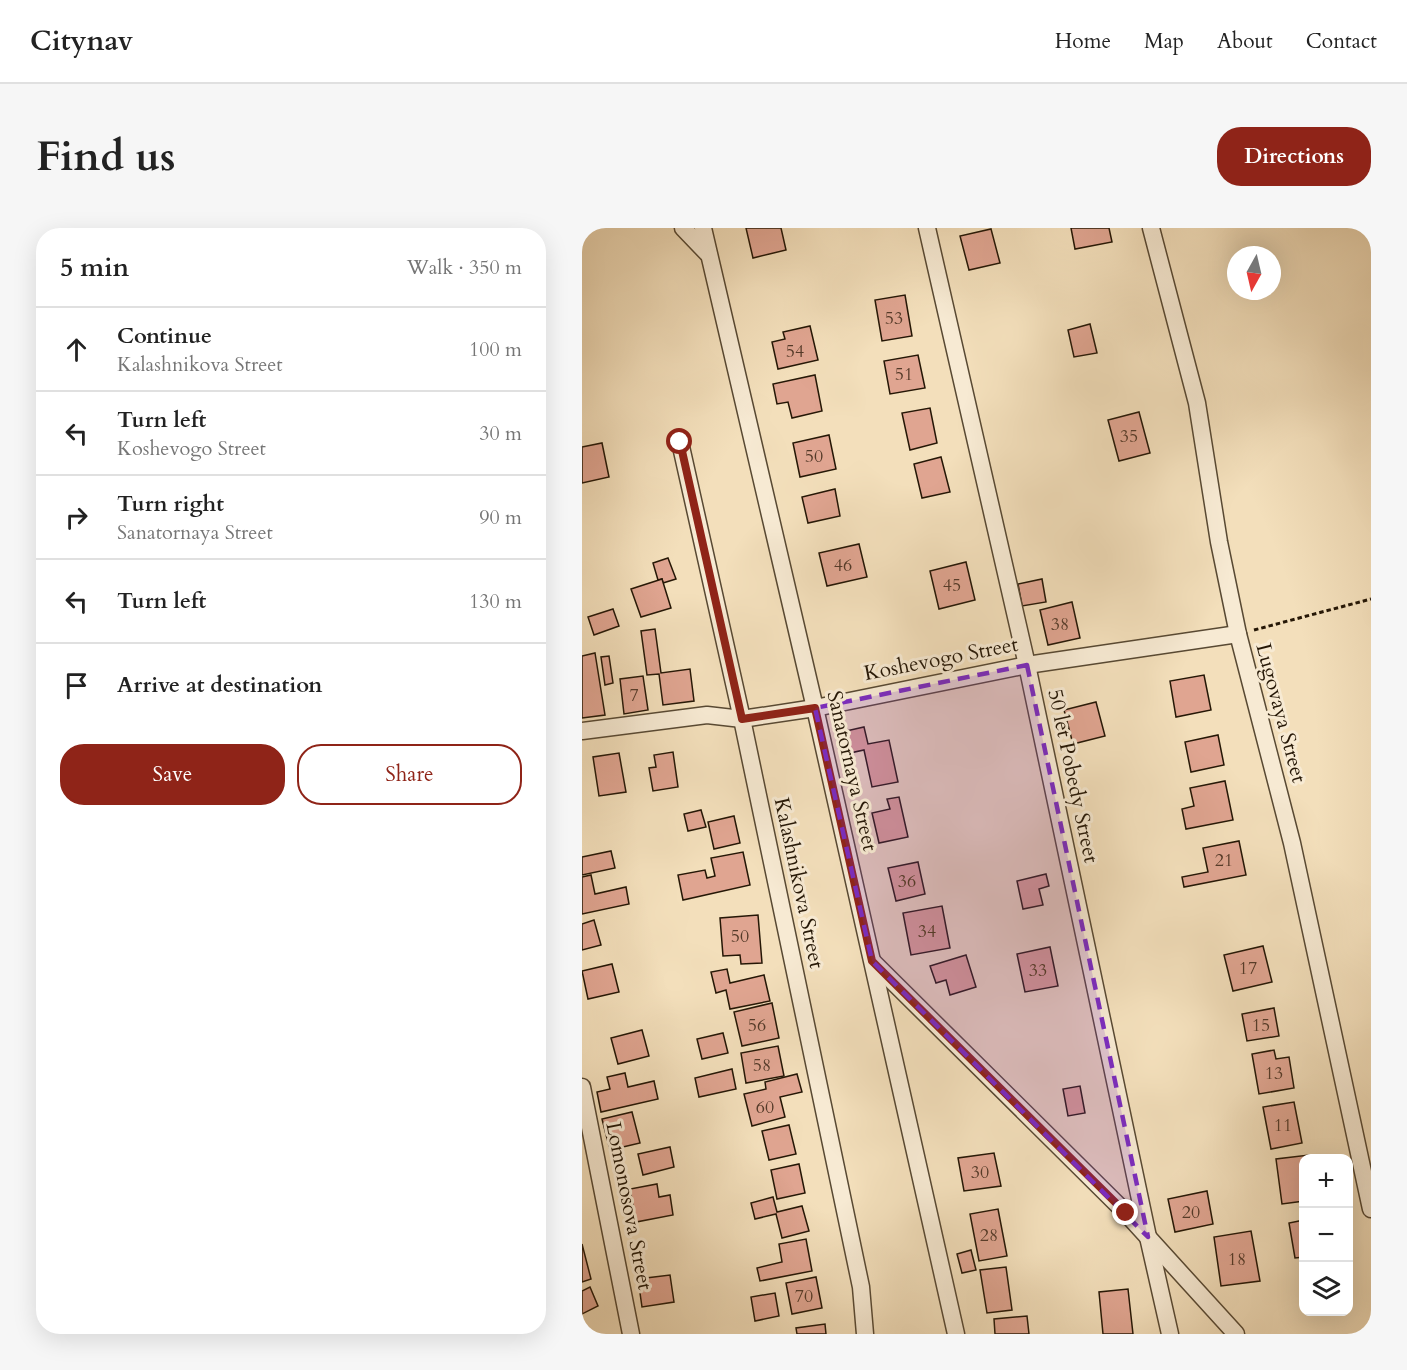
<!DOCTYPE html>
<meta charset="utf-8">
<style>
body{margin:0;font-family:Cardo,serif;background:#f6f6f6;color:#222}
.controls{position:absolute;right:18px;bottom:18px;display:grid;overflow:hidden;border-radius:12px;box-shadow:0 6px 24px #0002}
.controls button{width:54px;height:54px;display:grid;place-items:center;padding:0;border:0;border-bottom:2px solid #e0e0e0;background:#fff;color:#222;font:30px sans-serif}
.compass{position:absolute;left:645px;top:18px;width:54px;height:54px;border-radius:50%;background:#fff;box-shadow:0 6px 24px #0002;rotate:188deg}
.stop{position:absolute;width:18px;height:18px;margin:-14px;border:4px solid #8f2418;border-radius:50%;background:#fff}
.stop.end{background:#8f2418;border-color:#fff;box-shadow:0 2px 6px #0008}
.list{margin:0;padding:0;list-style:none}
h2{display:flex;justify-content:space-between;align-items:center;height:78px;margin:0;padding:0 24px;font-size:26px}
h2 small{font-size:20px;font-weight:400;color:#767676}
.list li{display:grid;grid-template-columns:39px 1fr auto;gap:18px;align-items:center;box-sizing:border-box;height:84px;padding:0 24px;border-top:2px solid #e0e0e0}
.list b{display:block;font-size:22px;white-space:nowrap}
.list p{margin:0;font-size:20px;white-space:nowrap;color:#767676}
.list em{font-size:20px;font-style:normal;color:#767676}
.actions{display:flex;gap:12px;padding:18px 24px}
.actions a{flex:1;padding:14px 0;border:2px solid #8f2418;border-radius:24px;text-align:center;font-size:21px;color:#8f2418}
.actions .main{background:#8f2418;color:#fff}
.icon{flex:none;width:33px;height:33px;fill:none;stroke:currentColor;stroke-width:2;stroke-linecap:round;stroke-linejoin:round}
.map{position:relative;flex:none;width:789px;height:1106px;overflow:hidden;border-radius:24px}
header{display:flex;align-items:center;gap:36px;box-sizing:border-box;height:84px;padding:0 30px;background:#fff;border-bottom:2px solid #e0e0e0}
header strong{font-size:28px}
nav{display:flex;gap:33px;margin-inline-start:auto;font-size:21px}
.intro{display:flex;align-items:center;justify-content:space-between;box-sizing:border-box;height:144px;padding:0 36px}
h1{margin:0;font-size:42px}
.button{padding:15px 27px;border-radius:24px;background:#8f2418;color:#fff;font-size:21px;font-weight:700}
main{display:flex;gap:36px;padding:0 36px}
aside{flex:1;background:#fff;border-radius:24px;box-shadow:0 6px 24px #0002}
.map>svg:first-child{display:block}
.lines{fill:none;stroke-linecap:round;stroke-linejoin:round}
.stream{stroke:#6f7873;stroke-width:5}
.building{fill:#e0a591;stroke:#251706;stroke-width:1.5}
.minor-casing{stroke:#584933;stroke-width:19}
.path{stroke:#251706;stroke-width:3;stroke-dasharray:4.5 3;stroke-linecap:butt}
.minor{stroke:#f7ead3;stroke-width:16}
.route{stroke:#8f2418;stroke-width:8}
.marked{fill:#7b2cbf;fill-opacity:0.2;stroke:#7b2cbf;stroke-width:4.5;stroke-dasharray:12 8;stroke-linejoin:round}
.labels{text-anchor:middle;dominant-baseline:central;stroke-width:6;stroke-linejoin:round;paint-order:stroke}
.number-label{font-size:18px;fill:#543a29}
.street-label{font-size:21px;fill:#251706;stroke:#f7ead3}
</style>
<header>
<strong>Citynav</strong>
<nav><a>Home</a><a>Map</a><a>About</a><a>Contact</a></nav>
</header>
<div class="intro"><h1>Find us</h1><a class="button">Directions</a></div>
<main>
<aside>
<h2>5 min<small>Walk · 350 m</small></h2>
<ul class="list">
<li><svg class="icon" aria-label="ahead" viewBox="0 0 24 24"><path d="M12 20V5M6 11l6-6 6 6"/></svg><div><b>Continue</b><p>Kalashnikova Street</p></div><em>100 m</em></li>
<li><svg class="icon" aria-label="left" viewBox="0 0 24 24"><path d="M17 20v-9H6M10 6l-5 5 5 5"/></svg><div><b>Turn left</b><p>Koshevogo Street</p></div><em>30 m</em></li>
<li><svg class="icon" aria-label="right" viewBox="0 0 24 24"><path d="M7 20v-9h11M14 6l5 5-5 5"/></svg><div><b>Turn right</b><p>Sanatornaya Street</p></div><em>90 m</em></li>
<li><svg class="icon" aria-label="left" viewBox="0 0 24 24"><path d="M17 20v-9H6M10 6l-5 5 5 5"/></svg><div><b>Turn left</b></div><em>130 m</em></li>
<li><svg class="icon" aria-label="arrive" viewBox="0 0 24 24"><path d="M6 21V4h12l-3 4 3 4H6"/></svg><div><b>Arrive at destination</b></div></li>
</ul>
<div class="actions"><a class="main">Save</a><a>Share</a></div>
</aside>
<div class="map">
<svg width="789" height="1106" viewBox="0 0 789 1106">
<rect width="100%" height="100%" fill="#f3dfbb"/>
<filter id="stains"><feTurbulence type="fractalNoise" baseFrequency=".00333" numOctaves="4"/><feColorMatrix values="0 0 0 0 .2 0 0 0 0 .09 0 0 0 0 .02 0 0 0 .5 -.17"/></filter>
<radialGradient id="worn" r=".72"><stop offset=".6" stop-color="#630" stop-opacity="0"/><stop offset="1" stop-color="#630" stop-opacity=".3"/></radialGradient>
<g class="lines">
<path class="stream" d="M787,0L789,9"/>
</g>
<g class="building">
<path d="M164,0H199L204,22L171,30Z"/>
<path d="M489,0H527L530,14L493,21Z"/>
<path d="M409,1L418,35L387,42L378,8Z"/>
<path d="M323,67L330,108L300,113L293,72Z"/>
<path d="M508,96L515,125L492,129L486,102Z"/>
<path d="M228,98L236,132L196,141L190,114L203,111L201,104Z"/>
<path d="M336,127L343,160L308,166L302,133Z"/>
<path d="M233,147L240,183L210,190L206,174L195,176L191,156Z"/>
<path d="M348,180L355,215L328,222L320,185Z"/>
<path d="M557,184L568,225L537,233L526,192Z"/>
<path d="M247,207L254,241L218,249L211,215Z"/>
<path d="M20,215L27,249L0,255V219Z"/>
<path d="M359,229L368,264L340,270L332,236Z"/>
<path d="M253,261L258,288L226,295L220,269Z"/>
<path d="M277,316L285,349L245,358L237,325Z"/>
<path d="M86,330L94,351L81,355L80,351L76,352L71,335Z"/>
<path d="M384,334L393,372L357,381L348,343Z"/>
<path d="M80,351L89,380L59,389L49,361Z"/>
<path d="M460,351L464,374L440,378L436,356Z"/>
<path d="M490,374L498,410L466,417L458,382Z"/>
<path d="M31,381L37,398L12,407L6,389Z"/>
<path d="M73,401L79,445L108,441L112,473L81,477L77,446L65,447L59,403Z"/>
<path d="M13,425L23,487L0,490V428Z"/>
<path d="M27,428L31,455L23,457L19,429Z"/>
<path d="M622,447L629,482L594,489L588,453Z"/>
<path d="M61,448L66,482L42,486L38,451Z"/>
<path d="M514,474L523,508L491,516L482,482Z"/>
<path d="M282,499L286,516L307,512L316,554L290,559L282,522L268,525L264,503Z"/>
<path d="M636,507L642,537L609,544L603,514Z"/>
<path d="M91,524L96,559L71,563L67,540L74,539L72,527Z"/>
<path d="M37,525L44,564L17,568L11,529Z"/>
<path d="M643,553L651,592L604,601L600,581L612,578L608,560Z"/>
<path d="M317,569L326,609L297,615L290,585L308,581L305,571Z"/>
<path d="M119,582L124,599L106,603L102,586Z"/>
<path d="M152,588L158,615L132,621L126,594Z"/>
<path d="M657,613L664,647L602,659L600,649L626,644L621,620Z"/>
<path d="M29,623L33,640L0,647V629Z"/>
<path d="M161,624L168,657L101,672L96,647L123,642L125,650L133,648L129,630Z"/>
<path d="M336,634L343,666L314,673L306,640Z"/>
<path d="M464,646L467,658L457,661L461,677L441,681L435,653Z"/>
<path d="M9,647L13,666L44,659L47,676L0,686V649Z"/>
<path d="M360,678L368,720L329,727L321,685Z"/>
<path d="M176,687L180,735L159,736L158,727L141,728L138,690Z"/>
<path d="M12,692L19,717L0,722V696Z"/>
<path d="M681,718L690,754L651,763L642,727Z"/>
<path d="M468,719L476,758L443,764L435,726Z"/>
<path d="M384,727L394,759L368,767L364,752L354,755L348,738Z"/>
<path d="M30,736L37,764L6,771L0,743Z"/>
<path d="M145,741L148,755L182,747L188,773L148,781L144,762L134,765L129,744Z"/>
<path d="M190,775L197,810L160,818L152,784Z"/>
<path d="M692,780L697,808L665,813L660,786Z"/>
<path d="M60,802L67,828L36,836L29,810Z"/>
<path d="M141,805L146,825L120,831L115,811Z"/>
<path d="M196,818L202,848L164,855L159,825Z"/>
<path d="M692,822L694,831L707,829L712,860L677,866L670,826Z"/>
<path d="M150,841L154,861L117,869L113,850Z"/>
<path d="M43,845L46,859L72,853L76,871L19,884L15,864L28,861L25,849Z"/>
<path d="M215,846L220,864L198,869L203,889L170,898L162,866L184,861L183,854Z"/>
<path d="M498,858L503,885L486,888L481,861Z"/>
<path d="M712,874L720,915L689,921L681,879Z"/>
<path d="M50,884L58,915L28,922L20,891Z"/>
<path d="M207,897L214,926L187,932L180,903Z"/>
<path d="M88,919L92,939L61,947L56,926Z"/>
<path d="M412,925L419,958L382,963L376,930Z"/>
<path d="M727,927V930H722V973L700,976L694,931Z"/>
<path d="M217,936L223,965L195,971L189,942Z"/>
<path d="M75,956L77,969L88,967L91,987L54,994L48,961Z"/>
<path d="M625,963L631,996L593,1004L586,971Z"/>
<path d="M191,969L195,984L220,978L227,1003L200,1010L194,986L173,991L169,975Z"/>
<path d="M416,981L425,1028L397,1033L388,986Z"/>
<path d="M722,992V1029L713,1030L707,995Z"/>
<path d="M669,1003L678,1053L639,1058L632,1009Z"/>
<path d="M224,1011L230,1043L178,1053L175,1040L200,1034L197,1016Z"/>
<path d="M0,1016L9,1051L0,1054Z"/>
<path d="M389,1022L394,1042L380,1045L375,1026Z"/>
<path d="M424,1039L430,1082L405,1085L398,1042Z"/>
<path d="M88,1047L92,1074L60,1079L56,1051Z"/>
<path d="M234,1049L240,1080L210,1086L204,1055Z"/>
<path d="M8,1059L16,1078L0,1086V1063Z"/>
<path d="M546,1061L551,1106H521L517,1064Z"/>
<path d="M193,1065L197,1088L173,1093L169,1069Z"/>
<path d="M445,1088L447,1106H413L412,1091Z"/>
<path d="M243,1096L244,1106H215L214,1100Z"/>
</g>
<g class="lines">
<g class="minor-casing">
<g id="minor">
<path d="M101,0L125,25"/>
<path d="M121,0L233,480L374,1106"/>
<path d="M345,0L445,437L566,1009L588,1106"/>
<path d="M569,0L615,175L637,314L656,406L710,615L789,981"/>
<path d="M98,214L160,491L279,1059L283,1106"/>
<path d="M0,503L125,487L160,491L233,480L445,437L656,406"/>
<path d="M291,734L544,985L654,1106"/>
<path d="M0,859L49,1106"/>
</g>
</g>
<path class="path" d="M672,402L789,371"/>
<use href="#minor" class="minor"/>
</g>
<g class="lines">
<path class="route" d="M98,214L160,491L233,480L290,733L544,985"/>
</g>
<path class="marked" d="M445,437L566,1009L290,733L233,480Z"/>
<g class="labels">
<g class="number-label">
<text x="312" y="90">53</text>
<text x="213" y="123">54</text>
<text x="322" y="146">51</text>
<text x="547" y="208">35</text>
<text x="232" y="228">50</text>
<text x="261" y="337">46</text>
<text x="370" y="357">45</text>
<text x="478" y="396">38</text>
<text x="52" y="467">7</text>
<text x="642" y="632">21</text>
<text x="325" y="653">36</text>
<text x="345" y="703">34</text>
<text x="158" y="708">50</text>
<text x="666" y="740">17</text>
<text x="456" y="742">33</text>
<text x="175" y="797">56</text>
<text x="679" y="797">15</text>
<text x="180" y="837">58</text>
<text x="692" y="845">13</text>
<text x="183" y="879">60</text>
<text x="701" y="897">11</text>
<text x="398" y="944">30</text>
<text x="609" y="984">20</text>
<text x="407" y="1007">28</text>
<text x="655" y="1031">18</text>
<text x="222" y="1068">70</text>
</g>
<g class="street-label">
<text transform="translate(359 431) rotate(-11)">Koshevogo Street</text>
<text transform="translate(699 485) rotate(75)">Lugovaya Street</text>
<text transform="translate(270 543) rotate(77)">Sanatornaya Street</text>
<text transform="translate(491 548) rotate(78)">50 let Pobedy Street</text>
<text transform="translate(217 655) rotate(78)">Kalashnikova Street</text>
<text transform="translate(47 978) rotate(79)">Lomonosova Street</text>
</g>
</g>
<rect width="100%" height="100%" filter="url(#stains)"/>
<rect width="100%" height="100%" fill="url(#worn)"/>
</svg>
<div class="controls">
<button>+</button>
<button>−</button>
<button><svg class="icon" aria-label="layers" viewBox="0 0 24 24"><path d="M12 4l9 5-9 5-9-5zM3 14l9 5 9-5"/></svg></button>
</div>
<svg class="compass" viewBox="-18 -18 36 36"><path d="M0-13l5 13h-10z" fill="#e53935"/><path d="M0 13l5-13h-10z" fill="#767676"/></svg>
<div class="stop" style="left:98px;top:214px"></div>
<div class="stop end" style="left:544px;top:985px"></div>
</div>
</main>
